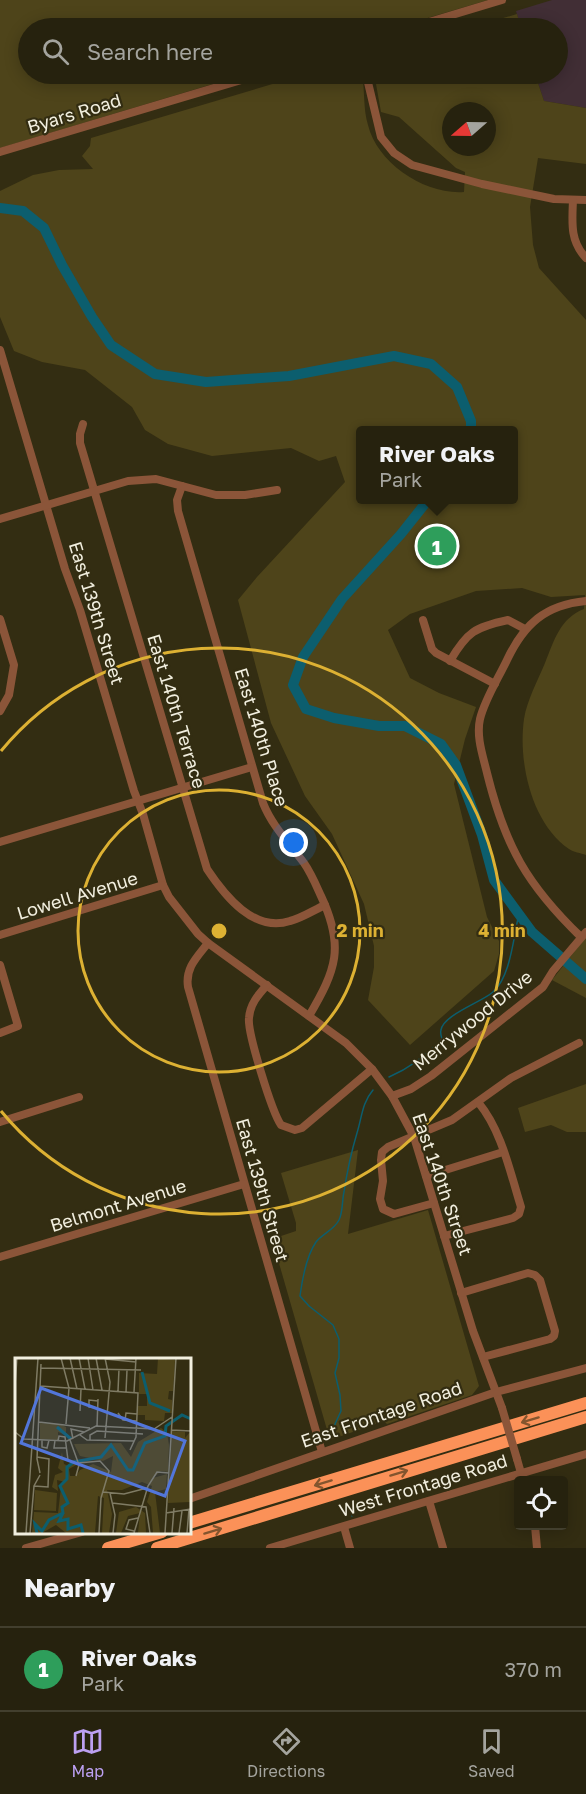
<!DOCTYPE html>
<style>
body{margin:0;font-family:"Golos Text",sans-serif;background:#2e2a17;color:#f1f3f6}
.controls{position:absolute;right:18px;bottom:18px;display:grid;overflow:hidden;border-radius:6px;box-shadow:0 3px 15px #0003}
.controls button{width:54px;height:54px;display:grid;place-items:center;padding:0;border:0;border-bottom:2px solid #423f2e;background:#26220e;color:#f1f3f6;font:30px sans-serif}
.compass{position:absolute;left:442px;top:102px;width:54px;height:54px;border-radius:50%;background:#26220e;box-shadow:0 3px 15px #0003;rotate:250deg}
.you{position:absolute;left:294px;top:843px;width:21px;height:21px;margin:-15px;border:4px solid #fff;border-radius:50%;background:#1a73e8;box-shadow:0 0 0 9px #1a73e833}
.badge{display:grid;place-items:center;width:39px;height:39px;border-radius:50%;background:#bca0f2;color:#fff;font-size:20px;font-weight:700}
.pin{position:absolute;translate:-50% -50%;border:3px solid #fff;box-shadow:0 2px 6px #0006}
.popup{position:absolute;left:356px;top:426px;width:162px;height:78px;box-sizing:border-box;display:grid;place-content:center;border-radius:6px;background:#26220e;filter:drop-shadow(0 2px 4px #0005);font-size:20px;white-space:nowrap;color:#a4a49e}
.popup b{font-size:22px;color:#f1f3f6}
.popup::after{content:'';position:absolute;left:50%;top:100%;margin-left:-12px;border:12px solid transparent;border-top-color:#26220e}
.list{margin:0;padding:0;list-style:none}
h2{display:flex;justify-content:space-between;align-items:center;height:78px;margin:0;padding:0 24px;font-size:26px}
h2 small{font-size:20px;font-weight:400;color:#a4a49e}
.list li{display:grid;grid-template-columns:39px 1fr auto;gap:18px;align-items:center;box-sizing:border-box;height:84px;padding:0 24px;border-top:2px solid #423f2e}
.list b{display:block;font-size:22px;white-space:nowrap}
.list p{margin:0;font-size:20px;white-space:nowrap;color:#a4a49e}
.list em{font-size:20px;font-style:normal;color:#a4a49e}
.icon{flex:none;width:33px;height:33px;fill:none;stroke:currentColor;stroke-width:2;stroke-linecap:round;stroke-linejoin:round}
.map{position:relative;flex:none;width:586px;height:1548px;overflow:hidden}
.search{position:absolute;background:#26220e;box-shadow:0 3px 15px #0003;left:18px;right:18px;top:18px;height:66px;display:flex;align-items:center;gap:15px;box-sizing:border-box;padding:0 21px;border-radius:33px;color:#a4a49e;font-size:22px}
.sheet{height:162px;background:#26220e}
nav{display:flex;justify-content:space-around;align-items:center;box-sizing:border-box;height:84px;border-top:2px solid #423f2e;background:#26220e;font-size:16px;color:#a4a49e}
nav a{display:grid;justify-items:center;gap:3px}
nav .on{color:#bca0f2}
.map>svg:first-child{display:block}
.industrial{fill:#412e35}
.green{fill:#4e441a;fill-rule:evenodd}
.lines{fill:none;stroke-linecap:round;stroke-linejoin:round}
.stream{stroke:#0c5e6e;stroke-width:1.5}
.river{stroke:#0c5e6e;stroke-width:10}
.minor{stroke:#8b5539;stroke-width:8}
.highway{stroke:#fb9158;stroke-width:12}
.minor-bridge{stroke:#8b5539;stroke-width:8}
.oneway{stroke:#83552e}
.ring{fill:none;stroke:#ddb133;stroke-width:3}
.labels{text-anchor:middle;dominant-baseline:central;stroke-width:4.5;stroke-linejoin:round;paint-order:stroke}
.street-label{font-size:18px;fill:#f2efdf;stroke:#332d12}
.inset-river{fill:none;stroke:#0c5e6e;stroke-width:3}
.inset-road{fill:none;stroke:#7f7b64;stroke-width:1.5}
.view{fill:#5276da;fill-opacity:0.15;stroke:#5276da;stroke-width:3}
.inset-edge{fill:none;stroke:#f2efdf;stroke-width:3}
.centre{fill:#ddb133;stroke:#332d12;stroke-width:3}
.ring-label{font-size:18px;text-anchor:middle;font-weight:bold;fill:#ddb133;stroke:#332d12;stroke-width:4.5;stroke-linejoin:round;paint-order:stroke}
</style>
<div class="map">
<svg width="586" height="1548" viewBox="0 0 586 1548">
<rect width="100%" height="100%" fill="#332d12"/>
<path class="industrial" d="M552,0H586V108L544,101L535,74H558V28H521L516,11Z"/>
<g class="green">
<path d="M0,0H488L394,28H28V74H246L0,148Z"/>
<path d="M517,14L521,28H469Z"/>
<path d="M306,74H362C365,90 363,109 368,125C377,163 425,195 464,192L465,172L456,168L399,117L381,112L376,84V74H535L544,101L586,108V164L538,158L530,207L533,245L539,268L586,320V855C581,853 573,852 569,849C531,823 518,761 524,719C527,700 538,680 545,663C554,641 560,618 584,609L585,595L551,597L522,588L476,591L410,614L388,630L410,678L439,693L476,707L465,739L454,784L487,917L499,941V954L494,971L410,1045L368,1000L374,967V946L364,904L332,834L305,796L271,723L238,600L257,577L345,482L336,456L319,461L291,448L212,456L168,444L145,430L132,407L85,370L42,362L14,351L0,317V191L33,175L59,170L93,169L82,156L90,146L91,138ZM451,111H487V147H451ZM360,430H514V500H360Z"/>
<path d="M586,937V998L552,980Z"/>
<path d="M586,1084V1132H567L551,1125L525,1132L518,1108Z"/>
<path d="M358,1150L348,1234L428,1210L479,1386L472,1395L387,1424L384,1421L330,1440L272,1239L296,1231V1223L281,1173Z"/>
</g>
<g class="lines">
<g class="stream">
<path d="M389,1077C410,1068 426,1056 442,1039C441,1036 440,1033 441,1030C443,1015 482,1002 493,992C511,976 513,938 519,914"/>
<path d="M335,1436V1424L341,1411L340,1395L335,1373L339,1358V1339L333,1325L309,1306L300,1296C302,1281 307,1255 316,1242C322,1234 334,1230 339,1220C343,1212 342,1200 344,1192C347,1172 351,1153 357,1133C362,1117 362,1103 373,1090"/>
<path d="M350,1505L352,1516"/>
</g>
<g class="river">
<path d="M0,208L23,211L44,228L62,265L92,317L111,345L155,374L206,382L289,376L394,356L431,364L457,387L471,421V430"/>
<path d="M428,500L401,534L342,599L303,657L293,685L306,709L334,718L379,726H405L441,744L456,765L482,835L494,880L532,932L586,979"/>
</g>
<g class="minor">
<path d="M409,28L502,0"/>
<path d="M366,74L381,137L394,153L412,165L482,184L554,199L586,200"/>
<path d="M0,152L261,74"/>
<path d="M573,200C572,223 570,241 586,258"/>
<path d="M0,350L65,569L80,610L134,791L143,814L163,885L169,897L198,934L208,943L346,1043L372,1069L392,1096L414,1137L473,1331L502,1408"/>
<path d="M83,424L80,434V443L207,869C225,896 254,933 290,921C302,918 314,910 325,905"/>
<path d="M182,486L177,500L178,511L263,803C272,826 290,844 304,863C311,873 316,885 321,896C345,947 336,970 309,1016"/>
<path d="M0,519L128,481L156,479L216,495H245L277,490"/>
<path d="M0,619L14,665L9,695L0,711"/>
<path d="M423,620L432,649L436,653L495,684"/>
<path d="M450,661C467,632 475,627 508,620L525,629"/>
<path d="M0,842L252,767"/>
<path d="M0,935L163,885"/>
<path d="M581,937C527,885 505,846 487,773C483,756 476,737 480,719C485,699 498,679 507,660C524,624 545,605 586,601"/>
<path d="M208,943C197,957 185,968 188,987L322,1452"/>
<path d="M0,965L18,1026L0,1033"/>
<path d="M267,985C258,995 250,1004 249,1018C247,1032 272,1112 281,1125L295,1130L302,1128L372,1069"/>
<path d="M392,1096L411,1089L431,1076L543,987L553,971L586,932"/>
<path d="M0,1122L79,1097"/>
<path d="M426,1176L503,1152"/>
<path d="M434,1203L394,1214L383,1209L380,1199L383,1181L381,1160L382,1152L388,1147L452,1120L511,1078L579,1043"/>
<path d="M444,1236L513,1218L519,1214L521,1207C510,1172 502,1131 478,1102"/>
<path d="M0,1257L244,1184"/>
<path d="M461,1293L528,1273L535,1275L540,1280L555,1331L554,1336L550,1339L483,1357"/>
<path d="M517,1459L523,1480"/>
<path d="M189,1499L496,1392L586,1368"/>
<path d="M429,1501L443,1548"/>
<path d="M535,1526L537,1548"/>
<path d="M344,1527L350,1548"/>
<path d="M26,1548L82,1532"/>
<path d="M270,1548L586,1454"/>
</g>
<g class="highway">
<path d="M189,1523L586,1403"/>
<path d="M108,1548L162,1532"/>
<path d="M157,1548L586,1417"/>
</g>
<path class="minor-bridge" d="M502,1408L517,1459"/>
</g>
<defs><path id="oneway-shaft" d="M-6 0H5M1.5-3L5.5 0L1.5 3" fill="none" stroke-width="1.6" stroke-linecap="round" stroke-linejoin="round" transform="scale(1.5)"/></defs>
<g class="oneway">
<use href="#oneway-shaft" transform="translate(530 1420) rotate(163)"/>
<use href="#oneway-shaft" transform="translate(399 1473) rotate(-17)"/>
<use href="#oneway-shaft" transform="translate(323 1483) rotate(163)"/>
<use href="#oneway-shaft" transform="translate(213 1531) rotate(-17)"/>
</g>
<g class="ring">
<circle cx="219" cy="931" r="141"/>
<path d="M1 751A283 283 0 1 1 1 1111"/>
</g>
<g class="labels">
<g class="street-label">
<text transform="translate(74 113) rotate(-17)">Byars Road</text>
<text transform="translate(97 613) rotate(73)">East 139th Street</text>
<text transform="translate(177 711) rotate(73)">East 140th Terrace</text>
<text transform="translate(262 737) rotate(73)">East 140th Place</text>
<text transform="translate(77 895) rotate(-17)">Lowell Avenue</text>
<text transform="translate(472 1020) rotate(-39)">Merrywood Drive</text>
<text transform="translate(443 1184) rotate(71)">East 140th Street</text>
<text transform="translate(263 1190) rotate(74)">East 139th Street</text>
<text transform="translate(118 1205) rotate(-17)">Belmont Avenue</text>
<text transform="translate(381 1414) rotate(-19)">East Frontage Road</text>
<text transform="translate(423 1485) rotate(-17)">West Frontage Road</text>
</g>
</g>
<g transform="translate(15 1358)">
<rect width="176" height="176" fill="#332d12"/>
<path d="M143,0L160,2L158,33H154L153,41L157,42V55H150L149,63L130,62V57H122L123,48H132V36H124V15L142,16ZM25,65L45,66L51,69V77L43,74V82L25,81ZM146,70L152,75L154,87L153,114L146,113L138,120L152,116L151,131L140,134L145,175H138L136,149L132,144L137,128L127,124L107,132H92L97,156L94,175H87L89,140L83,138L80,175H51L41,167L27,175H17L19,154L43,155L46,129L50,124L42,122L43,133L37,129L40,117L48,114L43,110L47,94L49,106L53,108L60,101L63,106L54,111L55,118H61L65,112L78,106L96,114L98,98L88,103L65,98L59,86L106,85L116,99L123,84ZM157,73L170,74V80L175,74V144L153,145ZM20,132L42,135L41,153L19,152ZM121,149L130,155L131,175H123L125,155L113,158L106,175H101L104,154Z" fill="#4e441a"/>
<path class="inset-river" d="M127,14L135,45L155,53M42,69L56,81M48,155L44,163L53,161V171L66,167L68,175M22,175L20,166L27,173L34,162L48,155L47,149L53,145L45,128L52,121V109L59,104L86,99L96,87L113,112H118L130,85L150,78L151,68L167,57L176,61"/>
<path class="inset-road" d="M46,0L54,30L51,66M55,0L62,31M64,0L70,31M73,0L78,32M81,0L87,32M90,1L121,4M26,10L126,12M0,27L2,0M25,28L123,35L121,79L115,92M103,33L104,11M111,34L112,12M119,34L121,0M83,50L74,49V42L83,43M65,53L66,31M103,55L108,62L122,63M110,62L111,55L122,56M24,64L75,70M82,68L83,41M156,72L176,73M0,74L9,81L52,83L81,68L139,71L157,59M65,77L72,82L119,83M90,80L95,24L90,0M58,81L56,71L69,74M27,82V89L32,90L34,82M40,82L39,90H51M55,82L64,107L61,118M43,83L44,78L50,79L53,102M75,83V77L82,73L128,76M63,105L85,103L94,113L86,140L84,175M25,115L22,101L26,6M19,128L33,129L34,101L22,99M88,134L109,136L132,130M95,135L100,157L98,175M97,145L131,149L135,175M151,155L176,151M119,173L111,171L114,162L123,160M11,175L23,0M15,175L19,128L25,117M119,175L133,128L142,114L154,115M150,175L161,0M157,175L159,150M164,175L167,153M172,175L174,151"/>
<path class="view" d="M26,30L170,83L150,138L6,85Z"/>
<rect width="176" height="176" class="inset-edge"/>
</g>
<circle cx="219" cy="931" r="9" class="centre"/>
<g class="ring-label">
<text x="360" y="937">2 min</text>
<text x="502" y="937">4 min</text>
</g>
</svg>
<div class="controls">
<button><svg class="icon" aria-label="locate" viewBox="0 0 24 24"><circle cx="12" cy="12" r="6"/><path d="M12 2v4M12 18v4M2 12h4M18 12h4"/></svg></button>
</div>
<svg class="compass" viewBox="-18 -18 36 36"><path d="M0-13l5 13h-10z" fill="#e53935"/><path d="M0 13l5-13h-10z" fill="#a4a49e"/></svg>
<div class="you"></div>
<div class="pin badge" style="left:437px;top:546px;background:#2e9e5b">1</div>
<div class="popup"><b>River Oaks</b>Park</div>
<div class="search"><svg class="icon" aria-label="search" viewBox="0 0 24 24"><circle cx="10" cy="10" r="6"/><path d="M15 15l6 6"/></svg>Search here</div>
</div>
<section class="sheet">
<h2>Nearby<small></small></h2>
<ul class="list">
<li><span class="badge" style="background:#2e9e5b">1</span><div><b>River Oaks</b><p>Park</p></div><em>370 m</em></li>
</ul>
</section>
<nav>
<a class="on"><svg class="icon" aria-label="map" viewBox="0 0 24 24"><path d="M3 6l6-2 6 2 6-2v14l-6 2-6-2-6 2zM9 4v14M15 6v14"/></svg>Map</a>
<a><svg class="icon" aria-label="directions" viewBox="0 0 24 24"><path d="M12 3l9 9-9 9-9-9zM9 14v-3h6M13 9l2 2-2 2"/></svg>Directions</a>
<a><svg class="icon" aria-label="saved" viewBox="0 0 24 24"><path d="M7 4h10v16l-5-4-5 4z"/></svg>Saved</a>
</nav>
